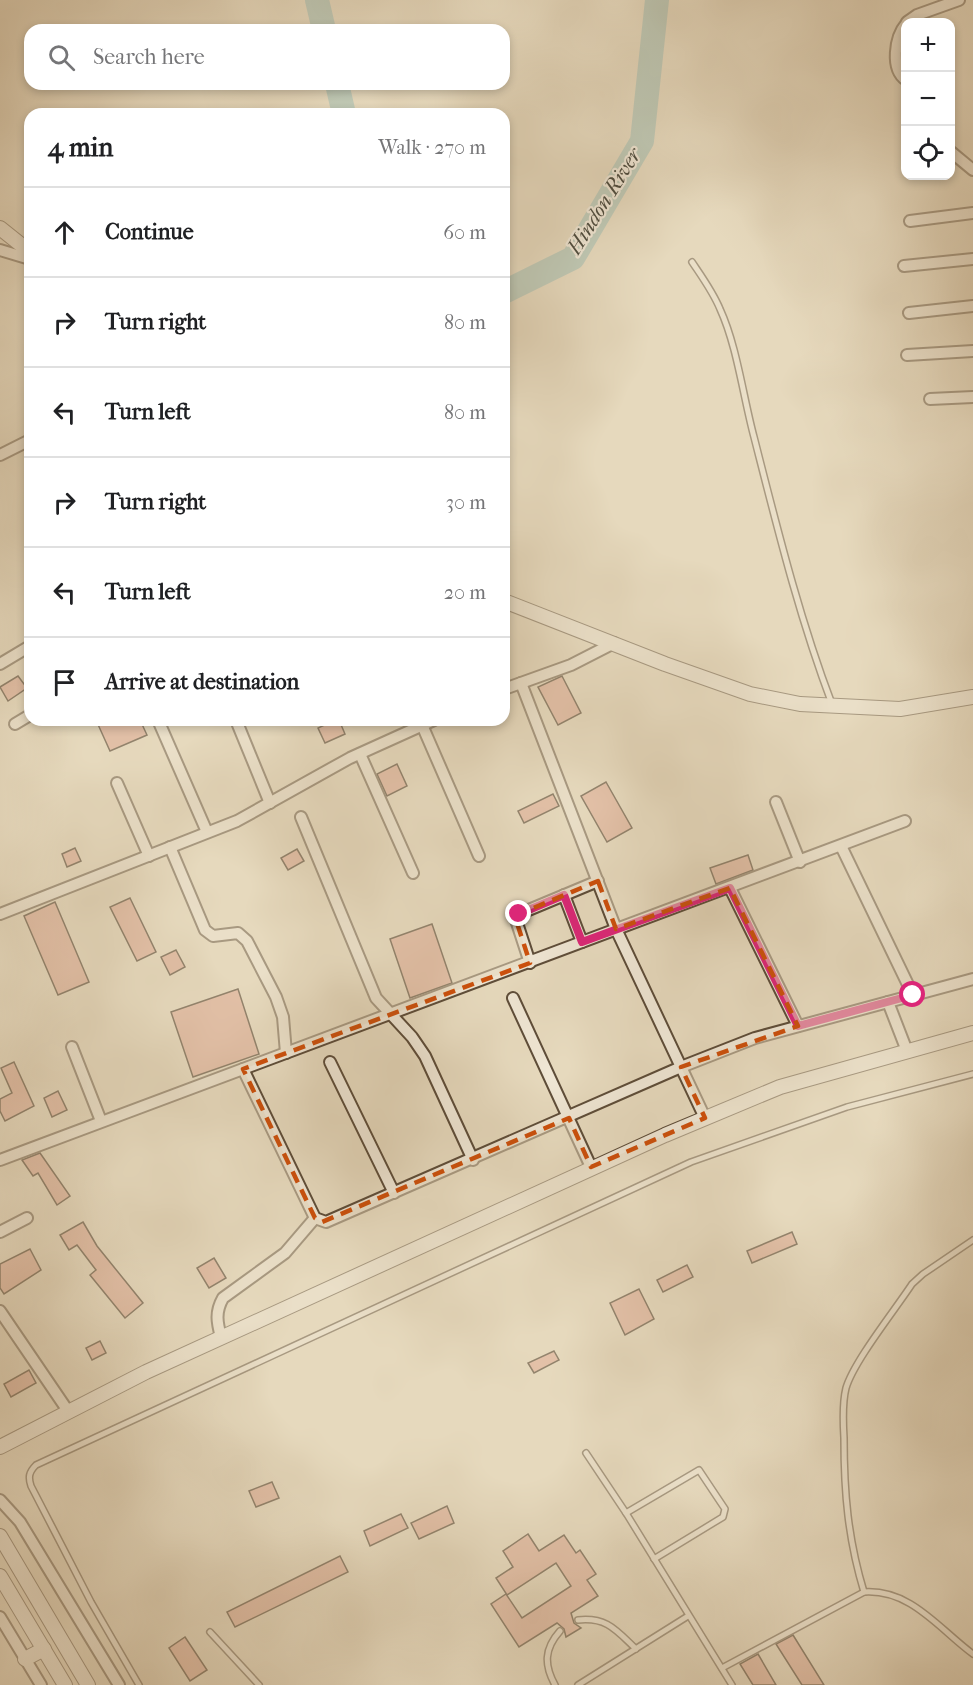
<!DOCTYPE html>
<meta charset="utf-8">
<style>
body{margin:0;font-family:"IM FELL French Canon",serif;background:#f2f2f2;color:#202124}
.controls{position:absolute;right:18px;top:18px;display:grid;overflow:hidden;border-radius:12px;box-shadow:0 3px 9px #0003}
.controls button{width:54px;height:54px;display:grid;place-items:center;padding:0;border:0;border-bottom:2px solid #e0e0e0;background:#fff;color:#202124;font:30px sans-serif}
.stop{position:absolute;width:18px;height:18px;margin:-14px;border:4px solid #db2777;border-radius:50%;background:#fff}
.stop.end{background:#db2777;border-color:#fff;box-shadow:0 2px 6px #0008}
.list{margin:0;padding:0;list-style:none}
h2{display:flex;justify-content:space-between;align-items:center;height:78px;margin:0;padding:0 24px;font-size:26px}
h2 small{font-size:20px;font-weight:400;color:#757577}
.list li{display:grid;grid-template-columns:39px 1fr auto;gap:18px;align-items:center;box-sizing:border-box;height:90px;padding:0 24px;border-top:2px solid #e0e0e0}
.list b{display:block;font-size:22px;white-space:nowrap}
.list em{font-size:20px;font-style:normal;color:#757577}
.icon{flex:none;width:33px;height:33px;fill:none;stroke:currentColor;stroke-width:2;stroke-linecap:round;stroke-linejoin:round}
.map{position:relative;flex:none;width:973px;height:1685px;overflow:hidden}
.search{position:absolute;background:#fff;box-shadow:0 3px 9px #0003;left:24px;top:24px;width:486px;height:66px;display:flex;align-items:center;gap:15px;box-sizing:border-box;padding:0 21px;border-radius:18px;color:#757577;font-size:22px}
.panel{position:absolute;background:#fff;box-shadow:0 3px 9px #0003;left:24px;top:108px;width:486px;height:618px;border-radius:18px}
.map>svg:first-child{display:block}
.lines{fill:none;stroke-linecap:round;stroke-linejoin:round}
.river{stroke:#96bab2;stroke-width:24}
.building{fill:#dfa58e;stroke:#301e0d;stroke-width:1.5}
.service-casing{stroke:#5e4d39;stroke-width:8}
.minor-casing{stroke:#5e4d39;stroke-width:14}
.tertiary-casing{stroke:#5e4d39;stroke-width:16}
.service{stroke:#efe6d4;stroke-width:5}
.minor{stroke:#efe6d4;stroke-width:10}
.tertiary{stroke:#efe6d4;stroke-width:14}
.route{stroke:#db2777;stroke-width:8}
.marked{fill:none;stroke:#cc500c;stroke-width:4.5;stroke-dasharray:12 8;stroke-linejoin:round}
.labels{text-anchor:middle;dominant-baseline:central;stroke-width:4.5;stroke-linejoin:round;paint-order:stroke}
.water-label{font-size:21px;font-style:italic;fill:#4f4d3f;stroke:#efe6d4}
</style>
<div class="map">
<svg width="973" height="1685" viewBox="0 0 973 1685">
<rect width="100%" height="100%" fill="#e6d9bd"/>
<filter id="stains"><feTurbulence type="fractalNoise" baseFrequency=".00333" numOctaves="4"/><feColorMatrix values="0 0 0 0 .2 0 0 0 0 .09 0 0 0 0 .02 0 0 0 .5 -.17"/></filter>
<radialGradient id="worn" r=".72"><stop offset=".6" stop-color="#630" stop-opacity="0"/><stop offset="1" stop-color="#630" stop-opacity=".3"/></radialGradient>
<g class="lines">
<g class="river">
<path d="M317,0L324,30"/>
<path d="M337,84L344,114"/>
<path d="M504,292L573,258L642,141L657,0"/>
</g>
</g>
<g class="building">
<path d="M18,676L27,688L8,701L0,687Z"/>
<path d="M562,676L581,713L558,725L538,687Z"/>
<path d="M96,720H140L147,735L110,751Z"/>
<path d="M335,720H339L345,734L325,743L318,728Z"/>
<path d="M397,764L407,786L387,796L377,774Z"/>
<path d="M606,782L632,828L607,842L581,796Z"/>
<path d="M553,794L559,806L524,823L518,811Z"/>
<path d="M75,848L81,861L67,867L62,854Z"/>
<path d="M297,849L304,861L288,870L281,858Z"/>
<path d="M748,855L753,870L716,884L710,868Z"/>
<path d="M130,898L156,952L137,961L110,907Z"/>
<path d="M55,902L89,982L58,995L24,916Z"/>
<path d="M432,924L452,983L410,998L390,939Z"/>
<path d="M176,950L185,967L170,975L161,957Z"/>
<path d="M238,989L259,1054L193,1077L171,1012Z"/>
<path d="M14,1062L34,1106L5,1121L0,1111V1099L12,1093L1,1068Z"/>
<path d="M58,1091L67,1110L52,1117L44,1098Z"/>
<path d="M40,1153L70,1196L57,1205L38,1173L33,1176L22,1160Z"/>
<path d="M83,1222L97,1246L143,1303L125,1318L90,1275L96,1270L77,1245L69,1250L60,1235Z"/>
<path d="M792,1232L797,1244L752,1263L747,1251Z"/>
<path d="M30,1249L41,1270L4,1294L0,1288V1264Z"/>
<path d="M214,1258L226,1278L209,1288L197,1268Z"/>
<path d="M687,1265L693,1277L663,1292L657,1280Z"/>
<path d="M639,1289L654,1319L625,1335L610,1303Z"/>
<path d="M100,1341L106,1353L92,1360L86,1348Z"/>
<path d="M554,1351L559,1360L534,1373L528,1363Z"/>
<path d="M29,1370L36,1383L11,1397L4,1384Z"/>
<path d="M272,1482L279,1498L256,1507L249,1491Z"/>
<path d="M447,1506L454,1523L419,1539L411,1523Z"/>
<path d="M401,1514L408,1528L370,1546L364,1531Z"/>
<path d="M528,1534L539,1551L564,1535L576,1553L580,1550L596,1574L587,1580L598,1596L571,1613L574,1623L581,1628L566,1637L564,1629L557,1623L519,1647L491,1604L506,1594L522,1618L571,1586L556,1563L507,1595L496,1578L513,1567L503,1551Z"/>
<path d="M340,1556L348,1572L235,1627L227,1612Z"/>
<path d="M793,1635L824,1685H802L776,1644Z"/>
<path d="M185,1637L207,1670L190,1681L169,1648Z"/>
<path d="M758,1654L776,1685H753L740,1664Z"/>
</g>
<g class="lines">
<g class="service-casing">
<g id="service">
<path d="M692,262C702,277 713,292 720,309C737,346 743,396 754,437C777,527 799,617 832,704"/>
<path d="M504,443L505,442"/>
<path d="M586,1453L626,1513L732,1685"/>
<path d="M626,1513L699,1470L725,1509L723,1517L654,1559"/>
<path d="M864,1592C848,1539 844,1493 844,1438C843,1422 842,1404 846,1388C854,1361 895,1310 912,1284L923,1274L973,1240"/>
<path d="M578,1620C607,1617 616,1630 636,1649"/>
<path d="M210,1632L259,1685"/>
<path d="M722,1668L864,1592C911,1589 939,1629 973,1654"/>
<path d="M139,1685L91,1602L31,1486C28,1477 29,1472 36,1465L691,1162L847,1107L973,1074"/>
<path d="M555,1685C544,1665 544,1649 560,1631"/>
<path d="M578,1685L688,1616"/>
</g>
</g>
<g class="minor-casing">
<g id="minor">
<path d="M907,22L917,15L959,0"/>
<path d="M906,24C895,37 890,69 906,80"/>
<path d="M950,151L973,170"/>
<path d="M910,221L973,213"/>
<path d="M0,250L30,259"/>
<path d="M904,266L973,259"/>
<path d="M909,313L973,306"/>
<path d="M907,355L973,351"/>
<path d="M930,399L973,397"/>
<path d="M0,455L30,440"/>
<path d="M0,664L30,646"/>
<path d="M521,683L616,929L705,1118"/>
<path d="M504,689L571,665L614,643"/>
<path d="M158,720L207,832"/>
<path d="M236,720L270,803"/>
<path d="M15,724L30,715"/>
<path d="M422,725L479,856"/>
<path d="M360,754L413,873"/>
<path d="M117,783L149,856"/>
<path d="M776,802L800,862"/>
<path d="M301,817L376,998L412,1037L425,1056L473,1160"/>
<path d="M841,846L913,995"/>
<path d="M170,847L205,930L213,936L238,933L247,941L276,997L283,1017L286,1053"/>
<path d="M730,888L798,1026"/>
<path d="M564,895L582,942"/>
<path d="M0,914L237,821L350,758L434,720"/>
<path d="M530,963L516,920L519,914L598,881"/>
<path d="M513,998L591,1167"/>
<path d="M888,1002L907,1051"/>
<path d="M72,1047L101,1121"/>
<path d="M330,1062L394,1193"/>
<path d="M243,1069L315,1218L326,1222L681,1067L755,1038L973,979"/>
<path d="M0,1160L905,821"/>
<path d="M0,1232L27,1218"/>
<path d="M0,1311L68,1411"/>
<path d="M221,1337C217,1322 215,1312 223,1298L285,1253L315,1218"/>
<path d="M0,1500L20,1522L119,1685"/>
<path d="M0,1617L41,1685"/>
</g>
</g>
<g class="tertiary-casing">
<g id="tertiary">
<path d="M0,228L30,252"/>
<path d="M504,601L665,664L750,694L800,704L900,709L973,697"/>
<path d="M0,1447L146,1372L665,1135L780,1087L973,1033"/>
<path d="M0,1536L88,1685"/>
<path d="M0,1576L65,1685"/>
<path d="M25,1659L44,1649"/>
</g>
</g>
<use href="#service" class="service"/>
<use href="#minor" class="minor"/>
<use href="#tertiary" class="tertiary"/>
</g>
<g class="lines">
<path class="route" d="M519,914L564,895L582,942L730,888L798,1026L913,995"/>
</g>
<path d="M0 0H973V1685H0ZM598,881L616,929L730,888L798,1026L681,1067L705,1118L591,1167L569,1118L322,1222L315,1218L243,1069L530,963L516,920L519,914Z" fill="#e6d9bd" fill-opacity=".55" fill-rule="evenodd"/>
<path class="marked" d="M598,881L616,929L730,888L798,1026L681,1067L705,1118L591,1167L569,1118L322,1222L315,1218L243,1069L530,963L516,920L519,914Z"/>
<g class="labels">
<g class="water-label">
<text transform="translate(604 201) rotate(-58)">Hindon River</text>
</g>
</g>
<rect width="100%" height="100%" filter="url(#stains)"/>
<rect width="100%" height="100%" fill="url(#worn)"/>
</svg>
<div class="controls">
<button>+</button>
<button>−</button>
<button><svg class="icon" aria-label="locate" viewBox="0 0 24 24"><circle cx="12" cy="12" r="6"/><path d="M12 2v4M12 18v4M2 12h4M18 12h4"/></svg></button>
</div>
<div class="stop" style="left:913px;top:995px"></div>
<div class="stop end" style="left:519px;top:914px"></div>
<div class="search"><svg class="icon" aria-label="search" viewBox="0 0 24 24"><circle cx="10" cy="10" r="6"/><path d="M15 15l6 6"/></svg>Search here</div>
<section class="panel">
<h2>4 min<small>Walk · 270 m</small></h2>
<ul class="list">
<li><svg class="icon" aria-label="ahead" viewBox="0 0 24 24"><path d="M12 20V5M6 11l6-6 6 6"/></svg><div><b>Continue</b></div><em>60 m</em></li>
<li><svg class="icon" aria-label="right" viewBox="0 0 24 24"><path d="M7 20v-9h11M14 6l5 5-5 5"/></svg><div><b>Turn right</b></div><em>80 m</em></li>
<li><svg class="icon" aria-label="left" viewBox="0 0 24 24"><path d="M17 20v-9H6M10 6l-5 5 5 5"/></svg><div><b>Turn left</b></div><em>80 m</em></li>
<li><svg class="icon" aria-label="right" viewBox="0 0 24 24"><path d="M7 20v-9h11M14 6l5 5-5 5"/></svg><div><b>Turn right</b></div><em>30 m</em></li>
<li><svg class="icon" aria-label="left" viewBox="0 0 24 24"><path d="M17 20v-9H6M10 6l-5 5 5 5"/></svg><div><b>Turn left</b></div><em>20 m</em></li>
<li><svg class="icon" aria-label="arrive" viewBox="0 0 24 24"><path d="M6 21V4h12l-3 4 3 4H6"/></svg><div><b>Arrive at destination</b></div></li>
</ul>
</section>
</div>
